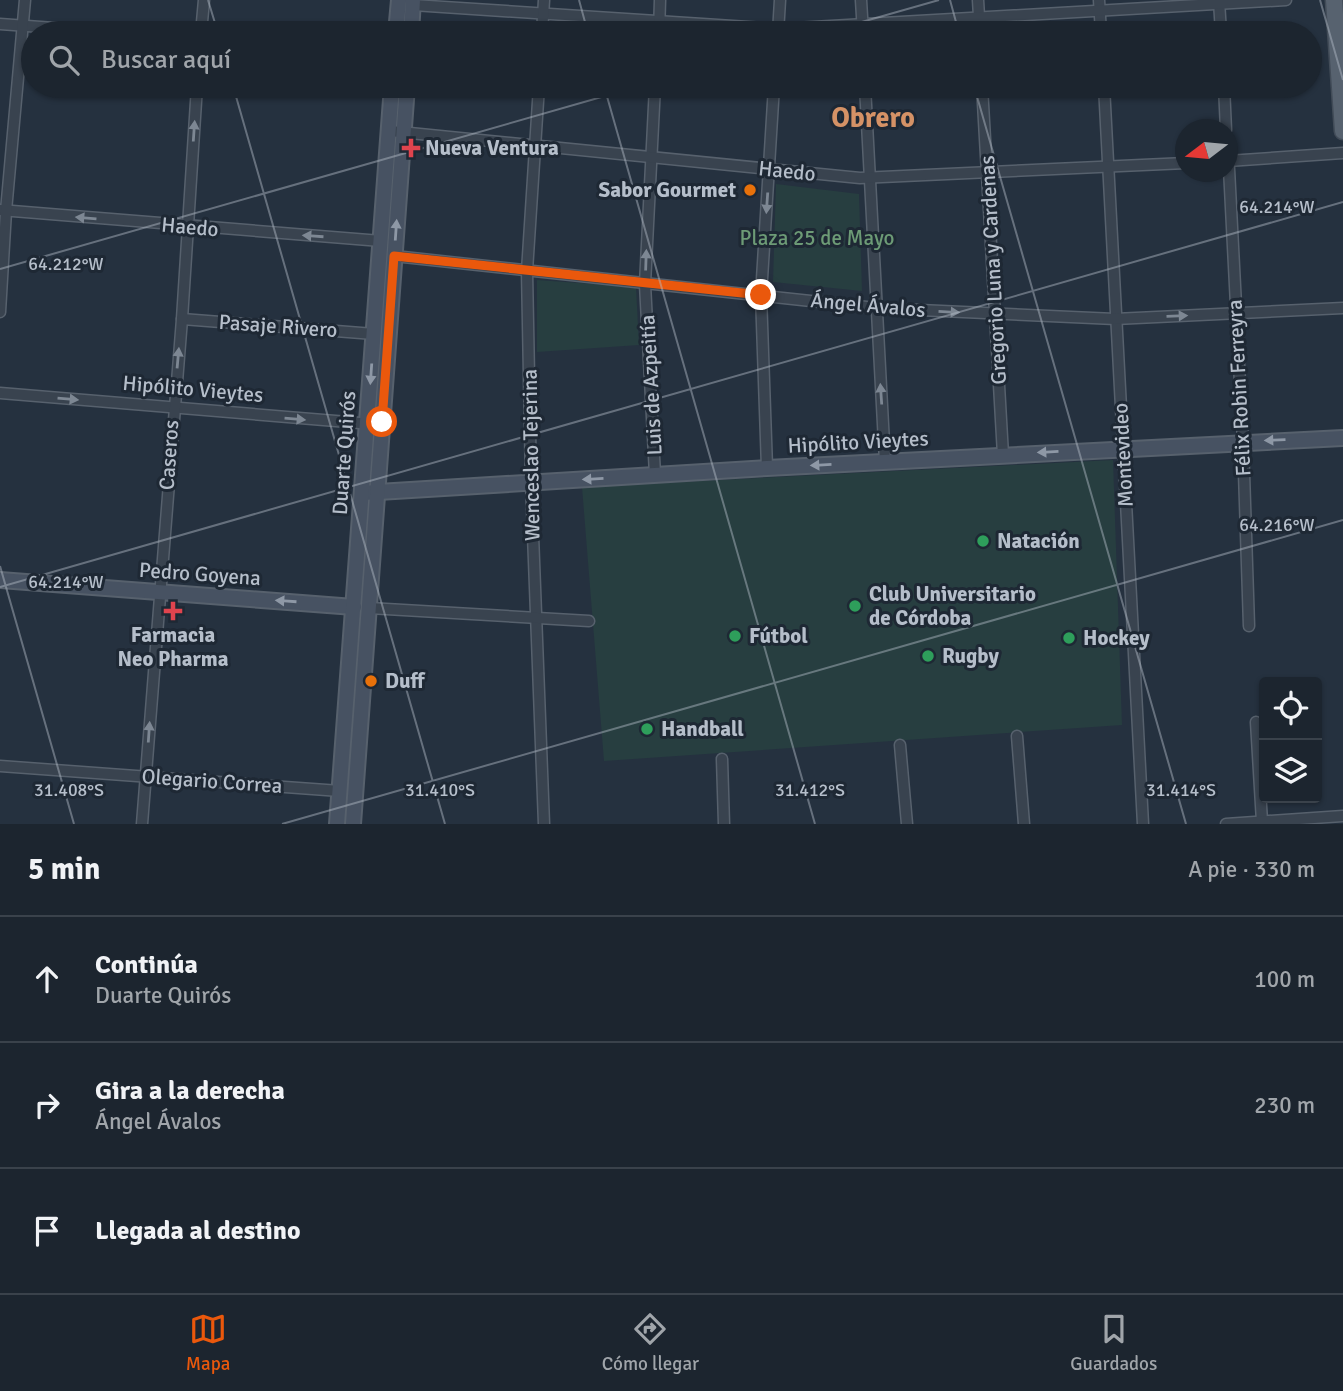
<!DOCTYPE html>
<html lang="es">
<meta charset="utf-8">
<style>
body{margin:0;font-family:Signika,sans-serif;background:#29313b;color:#f1f3f6}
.controls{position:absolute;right:21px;bottom:21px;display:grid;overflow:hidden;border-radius:7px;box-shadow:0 2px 5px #0004}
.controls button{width:63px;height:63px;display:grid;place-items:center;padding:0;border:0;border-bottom:2px solid #3a424b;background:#1c252f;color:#f1f3f6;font:35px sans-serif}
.compass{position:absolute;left:1175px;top:119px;width:63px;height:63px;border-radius:50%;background:#1c252f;box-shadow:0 2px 5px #0004;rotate:254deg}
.stop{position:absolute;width:21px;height:21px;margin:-16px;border:5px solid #ea580c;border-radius:50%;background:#fff}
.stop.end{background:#ea580c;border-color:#fff;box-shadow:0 2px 7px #0008}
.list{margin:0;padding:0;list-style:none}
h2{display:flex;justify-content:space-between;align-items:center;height:91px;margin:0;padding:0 28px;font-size:30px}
h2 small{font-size:23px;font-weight:400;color:#a0a5aa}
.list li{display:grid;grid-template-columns:46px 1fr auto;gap:21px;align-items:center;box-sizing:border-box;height:126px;padding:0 28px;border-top:2px solid #3a424b}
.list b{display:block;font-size:26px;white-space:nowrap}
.list p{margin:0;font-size:23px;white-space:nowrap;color:#a0a5aa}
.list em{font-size:23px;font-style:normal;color:#a0a5aa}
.icon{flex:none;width:38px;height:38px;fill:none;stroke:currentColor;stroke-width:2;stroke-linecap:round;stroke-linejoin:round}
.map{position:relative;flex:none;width:1343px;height:824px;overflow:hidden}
.search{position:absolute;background:#1c252f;box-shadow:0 2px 5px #0004;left:21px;right:21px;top:21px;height:77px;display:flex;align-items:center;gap:18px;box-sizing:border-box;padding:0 24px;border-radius:38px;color:#a0a5aa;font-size:26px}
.sheet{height:469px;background:#1c252f}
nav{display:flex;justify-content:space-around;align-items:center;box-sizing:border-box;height:98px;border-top:2px solid #3a424b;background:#1c252f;font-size:19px;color:#a0a5aa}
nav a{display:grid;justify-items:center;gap:4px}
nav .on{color:#ea580c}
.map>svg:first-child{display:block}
.green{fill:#273e40}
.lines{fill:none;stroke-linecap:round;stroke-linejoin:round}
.street-casing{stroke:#57616d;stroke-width:13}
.secondary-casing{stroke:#57616d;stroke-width:18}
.primary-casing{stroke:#424c58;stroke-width:19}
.street{stroke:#39434f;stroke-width:10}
.secondary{stroke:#475262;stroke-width:14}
.primary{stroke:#57626f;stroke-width:16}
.oneway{fill:#7d8793}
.oneway2{fill:#8e98a6}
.route{stroke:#ea580c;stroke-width:9}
.ticks{fill:none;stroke:#b5beca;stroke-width:2;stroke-opacity:0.45}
.health-dot{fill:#e0444e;stroke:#1e2834;stroke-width:2.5}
.food-dot{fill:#e8710a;stroke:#1e2834;stroke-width:2.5}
.leisure-dot{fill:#2e9e5b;stroke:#1e2834;stroke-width:2.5}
.labels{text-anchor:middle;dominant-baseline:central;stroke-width:6;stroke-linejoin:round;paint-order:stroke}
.poi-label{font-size:21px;font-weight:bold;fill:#b5beca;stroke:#1e2834;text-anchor:start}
.street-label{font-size:21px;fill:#b5beca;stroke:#1e2834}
.park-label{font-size:21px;fill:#6d9b76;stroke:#1e2834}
.district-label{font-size:28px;font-weight:bold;fill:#d59266;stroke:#1e2834}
.ticks-label{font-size:18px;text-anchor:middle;fill:#b5beca;stroke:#1e2834;stroke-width:6;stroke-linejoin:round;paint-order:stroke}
</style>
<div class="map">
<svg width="1343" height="824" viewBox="0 0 1343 824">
<rect width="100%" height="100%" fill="#25313f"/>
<g class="green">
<path d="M776,184L859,194L862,291L773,282Z"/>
<path d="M537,280L636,287L639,345L537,352Z"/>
<path d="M1113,460L1122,725L604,761L582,487Z"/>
</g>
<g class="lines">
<g class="street-casing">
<g id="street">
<path d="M861,0L863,33"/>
<path d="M978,0L980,33"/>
<path d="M1099,0L1101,33"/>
<path d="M1219,1L1221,33"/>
<path d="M413,5L778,29L1286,0"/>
<path d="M0,24L122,33"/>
<path d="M201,33L204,0"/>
<path d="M542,33L544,0"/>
<path d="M659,33L660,0"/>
<path d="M778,33L780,0"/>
<path d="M539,86L527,271L531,482L544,824"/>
<path d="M655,86L645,284L655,475"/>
<path d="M865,86L885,462"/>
<path d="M982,86L1003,455"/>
<path d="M1104,86L1143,824"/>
<path d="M1224,86L1226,130"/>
<path d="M390,131L860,178L1186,163"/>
<path d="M1228,149L1243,442L1249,626"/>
<path d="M1228,161L1343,153"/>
<path d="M0,210L381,241"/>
<path d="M394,256L876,308L1115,319L1343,308"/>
<path d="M0,312L6,211L25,0"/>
<path d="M182,319L374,334"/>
<path d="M0,393L372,424"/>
<path d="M767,468L761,295L774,86"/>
<path d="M369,608L589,621"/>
<path d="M1256,722L1262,822"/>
<path d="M1017,736L1024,824"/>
<path d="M900,745L907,824"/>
<path d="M722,759L724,824"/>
<path d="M0,766L340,791"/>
<path d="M142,824L182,319L197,86"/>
<path d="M1226,824L1343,816"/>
</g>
</g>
<g class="secondary-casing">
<g id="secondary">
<path d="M396,33L399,0"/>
<path d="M411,33L413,0"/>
<path d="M362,493L767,468L1343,438"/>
<path d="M0,580L354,607"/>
<path d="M337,824L392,86"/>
<path d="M353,824L407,86"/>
</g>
</g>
<g class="primary-casing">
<path id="primary" d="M1334,0L1343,131"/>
</g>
<use href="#street" class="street"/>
<use href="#secondary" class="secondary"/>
<use href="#primary" class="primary"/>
</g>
<defs><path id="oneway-solid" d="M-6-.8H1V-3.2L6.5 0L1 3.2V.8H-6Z" transform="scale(1.75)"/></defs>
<g class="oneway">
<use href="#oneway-solid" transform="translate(194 131) rotate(-86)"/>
<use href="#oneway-solid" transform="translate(767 203) rotate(94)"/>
<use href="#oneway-solid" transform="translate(86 218) rotate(-175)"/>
<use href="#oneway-solid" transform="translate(313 236) rotate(-176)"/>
<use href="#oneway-solid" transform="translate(646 260) rotate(-88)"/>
<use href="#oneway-solid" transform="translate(949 312) rotate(3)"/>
<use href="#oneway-solid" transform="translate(1177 316) rotate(-2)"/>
<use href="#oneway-solid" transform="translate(178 358) rotate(-85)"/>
<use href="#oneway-solid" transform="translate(881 394) rotate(-94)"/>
<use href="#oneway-solid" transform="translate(68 399) rotate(5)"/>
<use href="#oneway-solid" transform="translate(295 419) rotate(5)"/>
<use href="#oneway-solid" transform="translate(149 732) rotate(-86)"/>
</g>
<g class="oneway2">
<use href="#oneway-solid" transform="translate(396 230) rotate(-86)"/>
<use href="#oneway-solid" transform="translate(371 374) rotate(94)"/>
<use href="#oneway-solid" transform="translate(1275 440) rotate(178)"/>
<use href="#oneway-solid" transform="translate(1048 452) rotate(177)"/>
<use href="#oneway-solid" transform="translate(821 465) rotate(177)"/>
<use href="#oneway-solid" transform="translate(593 479) rotate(177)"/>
<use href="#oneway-solid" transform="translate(286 601) rotate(-176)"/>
</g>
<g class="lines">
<path class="route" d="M382,422L394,256L761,295"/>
</g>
<path class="ticks" d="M208,0L218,33M579,0L588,33M950,0L959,33M1320,0L1343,80M823,33L939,0M233,86L445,824M604,86L815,824M974,86L1186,824M0,269L640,86M0,566L74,824M0,587L1343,202M282,824L1343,520"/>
<g class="health-dot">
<path d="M407.5 137.5h7v7h7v7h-7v7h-7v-7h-7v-7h7z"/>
<path d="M169.5 600.5h7v7h7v7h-7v7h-7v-7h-7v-7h7z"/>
</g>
<g class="food-dot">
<circle cx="750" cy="190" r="7"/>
<circle cx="371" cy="681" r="7"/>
</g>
<g class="leisure-dot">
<circle cx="983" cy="541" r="7"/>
<circle cx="855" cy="606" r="7"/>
<circle cx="735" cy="636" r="7"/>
<circle cx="1069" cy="638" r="7"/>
<circle cx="928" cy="656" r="7"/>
<circle cx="647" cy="729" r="7"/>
</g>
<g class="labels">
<g class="poi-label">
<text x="425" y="148">Nueva Ventura</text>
<text x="736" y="190" text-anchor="end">Sabor Gourmet</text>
<text x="997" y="541">Natación</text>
<text x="869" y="594">Club Universitario<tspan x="869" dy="24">de Córdoba</tspan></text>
<text x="173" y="635" text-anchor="middle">Farmacia<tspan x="173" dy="24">Neo Pharma</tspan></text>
<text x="749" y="636">Fútbol</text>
<text x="1083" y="638">Hockey</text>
<text x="942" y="656">Rugby</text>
<text x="385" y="681">Duff</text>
<text x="661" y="729">Handball</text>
</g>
<g class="street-label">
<text transform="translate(787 171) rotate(6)">Haedo</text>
<text transform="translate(190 227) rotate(5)">Haedo</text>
<text transform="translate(993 270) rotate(-93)">Gregorio Luna y Cardenas</text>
<text transform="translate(868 305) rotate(5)">Ángel Ávalos</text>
<text transform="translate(278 326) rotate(4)">Pasaje Rivero</text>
<text transform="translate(651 385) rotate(-93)">Luis de Azpeitía</text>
<text transform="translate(1239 388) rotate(-93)">Félix Robin Ferreyra</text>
<text transform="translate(193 389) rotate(5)">Hipólito Vieytes</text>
<text transform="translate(858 442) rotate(-3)">Hipólito Vieytes</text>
<text transform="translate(344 453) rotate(-86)">Duarte Quirós</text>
<text transform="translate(169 455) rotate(-86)">Caseros</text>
<text transform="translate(531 455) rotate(-91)">Wenceslao Tejerina</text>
<text transform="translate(1123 455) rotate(-93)">Montevideo</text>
<text transform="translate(200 574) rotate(4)">Pedro Goyena</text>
<text transform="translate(212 781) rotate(4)">Olegario Correa</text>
</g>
<g class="park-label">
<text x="817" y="238">Plaza 25 de Mayo</text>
</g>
<g class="district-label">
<text x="873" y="118">Obrero</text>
</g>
</g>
<g class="ticks-label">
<text x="1277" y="213">64.214°W</text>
<text x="66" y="270">64.212°W</text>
<text x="1277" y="531">64.216°W</text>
<text x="66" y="588">64.214°W</text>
<text x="69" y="796">31.408°S</text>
<text x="440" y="796">31.410°S</text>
<text x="810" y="796">31.412°S</text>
<text x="1181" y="796">31.414°S</text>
</g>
</svg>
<div class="controls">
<button><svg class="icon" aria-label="locate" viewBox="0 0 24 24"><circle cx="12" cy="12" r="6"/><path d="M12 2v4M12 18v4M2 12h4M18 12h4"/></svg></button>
<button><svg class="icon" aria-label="layers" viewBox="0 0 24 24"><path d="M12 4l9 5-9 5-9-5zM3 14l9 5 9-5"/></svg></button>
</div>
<svg class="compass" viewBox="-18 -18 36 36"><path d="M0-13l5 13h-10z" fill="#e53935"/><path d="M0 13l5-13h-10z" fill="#a0a5aa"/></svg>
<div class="stop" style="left:382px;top:422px"></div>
<div class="stop end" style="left:761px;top:295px"></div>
<div class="search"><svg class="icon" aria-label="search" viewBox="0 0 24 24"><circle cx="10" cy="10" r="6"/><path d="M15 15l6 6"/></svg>Buscar aquí</div>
</div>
<section class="sheet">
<h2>5 min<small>A pie · 330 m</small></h2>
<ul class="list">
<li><svg class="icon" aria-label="ahead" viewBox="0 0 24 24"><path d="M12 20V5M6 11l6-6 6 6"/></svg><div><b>Continúa</b><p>Duarte Quirós</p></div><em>100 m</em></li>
<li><svg class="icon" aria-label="right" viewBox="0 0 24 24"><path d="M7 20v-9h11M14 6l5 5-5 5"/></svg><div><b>Gira a la derecha</b><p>Ángel Ávalos</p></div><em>230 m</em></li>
<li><svg class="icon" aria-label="arrive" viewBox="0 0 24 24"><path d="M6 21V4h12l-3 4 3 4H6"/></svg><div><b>Llegada al destino</b></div></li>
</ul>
</section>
<nav>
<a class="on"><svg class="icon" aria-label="map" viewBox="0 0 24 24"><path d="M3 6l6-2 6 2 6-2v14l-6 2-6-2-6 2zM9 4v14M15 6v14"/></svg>Mapa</a>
<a><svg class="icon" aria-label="directions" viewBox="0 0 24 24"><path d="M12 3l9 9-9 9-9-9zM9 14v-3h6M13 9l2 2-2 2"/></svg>Cómo llegar</a>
<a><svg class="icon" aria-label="saved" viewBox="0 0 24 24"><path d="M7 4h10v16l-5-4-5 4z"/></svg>Guardados</a>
</nav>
